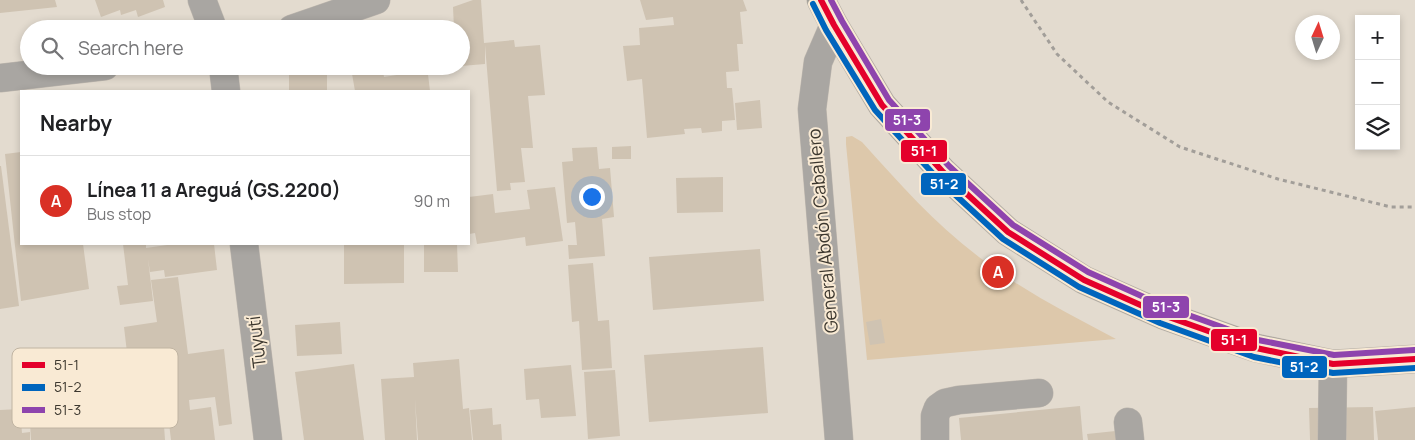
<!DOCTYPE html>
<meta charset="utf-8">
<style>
body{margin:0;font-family:Manrope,sans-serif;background:#f2f2f2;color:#202124}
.controls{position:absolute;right:15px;top:15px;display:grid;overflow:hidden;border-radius:0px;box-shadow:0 2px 8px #0003}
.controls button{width:45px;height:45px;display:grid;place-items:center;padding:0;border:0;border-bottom:1px solid #e0e0e0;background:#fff;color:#202124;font:25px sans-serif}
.compass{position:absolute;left:1295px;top:15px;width:45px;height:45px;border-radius:50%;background:#fff;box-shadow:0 2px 8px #0003;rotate:4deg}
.you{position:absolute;left:591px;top:196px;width:18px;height:18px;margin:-12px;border:4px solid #fff;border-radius:50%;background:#1a73e8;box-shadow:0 0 0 8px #1a73e833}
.badge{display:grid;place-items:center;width:32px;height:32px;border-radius:50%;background:#d93025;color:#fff;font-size:16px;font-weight:700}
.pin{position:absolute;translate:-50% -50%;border:2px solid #fff;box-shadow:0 1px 5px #0006}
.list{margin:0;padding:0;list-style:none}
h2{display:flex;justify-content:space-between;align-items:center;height:65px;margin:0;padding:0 20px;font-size:21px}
h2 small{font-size:16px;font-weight:400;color:#757577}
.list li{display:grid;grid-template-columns:32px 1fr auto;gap:15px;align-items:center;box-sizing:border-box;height:90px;padding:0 20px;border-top:1px solid #e0e0e0}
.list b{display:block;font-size:19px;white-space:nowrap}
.list p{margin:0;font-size:16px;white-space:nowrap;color:#757577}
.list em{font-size:16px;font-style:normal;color:#757577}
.icon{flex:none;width:28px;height:28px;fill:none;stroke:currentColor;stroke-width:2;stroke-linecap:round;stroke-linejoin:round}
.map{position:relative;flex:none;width:1415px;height:440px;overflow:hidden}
.search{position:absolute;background:#fff;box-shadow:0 2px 8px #0003;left:20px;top:20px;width:450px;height:55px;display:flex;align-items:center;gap:12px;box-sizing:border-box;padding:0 18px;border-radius:28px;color:#757577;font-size:19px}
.panel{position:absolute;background:#fff;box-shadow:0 2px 8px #0003;left:20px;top:90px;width:450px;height:155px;border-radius:0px}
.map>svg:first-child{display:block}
.green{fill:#ddc8ab}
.building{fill:#cfc3b2}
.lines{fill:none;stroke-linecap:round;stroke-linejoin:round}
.minor-casing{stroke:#c0b9b0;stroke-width:29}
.major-casing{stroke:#c0b9b0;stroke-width:29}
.path{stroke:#a29e99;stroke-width:3;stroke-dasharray:4 4;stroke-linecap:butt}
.minor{stroke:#a9a6a2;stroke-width:28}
.major{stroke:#a29f98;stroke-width:28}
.bus-1-casing{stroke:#f9ead4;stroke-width:10}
.bus-2-casing{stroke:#f9ead4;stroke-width:10}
.bus-3-casing{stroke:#f9ead4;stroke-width:10}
.bus-1{stroke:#e4002b;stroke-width:6}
.bus-2{stroke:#0065bd;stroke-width:6}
.bus-3{stroke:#8e44ad;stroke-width:6}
.labels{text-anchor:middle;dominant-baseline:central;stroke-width:4;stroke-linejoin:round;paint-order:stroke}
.street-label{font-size:18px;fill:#3c372e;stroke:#f9ead4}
.key{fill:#f9ead4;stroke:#c0b4a2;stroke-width:1}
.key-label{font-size:14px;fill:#3c372e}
.line-badge{stroke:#f9ead4;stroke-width:2}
.badge-label{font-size:14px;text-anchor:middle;font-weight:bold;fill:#fff}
</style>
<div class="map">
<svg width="1415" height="440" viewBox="0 0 1415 440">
<rect width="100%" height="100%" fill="#e3dbcf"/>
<path class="green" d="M852,136L862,142C899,183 935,224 979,257C1021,290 1069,314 1116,339L867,360L846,144V137Z"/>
<g class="building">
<path d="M0,0H55L57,7L0,13Z"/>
<path d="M95,0H163L165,7L138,17L136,10L121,15L120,10L101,17Z"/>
<path d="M473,0H481L484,43L514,40L515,47L540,45L545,95L528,96L533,148H521L525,182L510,183L511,190L497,191L485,45V64L461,66V29H454L453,7Z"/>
<path d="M640,0H743L747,11L740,12L743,44H737L739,71L726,72L727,88H732L735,120L722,121V131L702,133L701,128L684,129L685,134L647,138L642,79L627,81L623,46L640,45L639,28L674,25L673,17L646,20Z"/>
<path d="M360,66H382L384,77L409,73L408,66H427L430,91H355L351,68Z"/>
<rect x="289" y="71" width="38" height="20"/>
<path d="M760,100L762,128L737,130L735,103Z"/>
<path d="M631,146V159H612V147Z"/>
<path d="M597,147L599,169L610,168L614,217L602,219L605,256L569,259L568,245H577L575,222L567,223L562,162L573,161L572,148Z"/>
<path d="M21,152V244H83L89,289L21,301L5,154Z"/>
<path d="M0,166H1L19,306L0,309Z"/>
<path d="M723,177V212L677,213L676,178Z"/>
<path d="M555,187L563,241L526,246L525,237L477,244L475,233L469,234V197L493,194L495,213L530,209L527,190Z"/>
<path d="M123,244H146V248L174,244H214L217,270L165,277L164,270L150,272L148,259L153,301L120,305L117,286L128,285Z"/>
<path d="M344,244H404V283L344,284Z"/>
<path d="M424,244H457L458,272H424Z"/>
<path d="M760,249L764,301L653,310L649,257Z"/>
<path d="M593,263L598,321L609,320L612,368L582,370L579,321L572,322L568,265Z"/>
<path d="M178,277L188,354L224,349L232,424L219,426L215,397L189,400L190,410L211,407L215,440H171L161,356L128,361L124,327L157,322L151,280Z"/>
<path d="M881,319L885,343L870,345L866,322Z"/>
<path d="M340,322L342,354L297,356L295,325Z"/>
<path d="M763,347L768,413L649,422L644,355Z"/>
<path d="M459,359L463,409L469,408L472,440H418L415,399L417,440H385L381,379L414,377L413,363Z"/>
<path d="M354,364L364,440H304L295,372Z"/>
<path d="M571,365L576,416L541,418L539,399L526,400L524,369Z"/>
<path d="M615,370L620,436L588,439L584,372Z"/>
<path d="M91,382V390L149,386L150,398L162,397L165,440H31L28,386Z"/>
<path d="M1080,406L1083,440H961L959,418Z"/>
<path d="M1373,407L1374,440H1310L1309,408Z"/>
<path d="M1415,407V440H1378L1375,411Z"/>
<path d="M492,408L493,425L501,424L502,440H473L470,410Z"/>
<path d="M20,409L22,433L30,432V440H0V410Z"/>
<path d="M1125,430L1127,440H1088L1087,434Z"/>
</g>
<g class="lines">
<g class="minor-casing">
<g id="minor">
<path d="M202,0L213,29"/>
<path d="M834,25L818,62L812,109L839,440"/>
<path d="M292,29L376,0"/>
<path d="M223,66L226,91"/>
<path d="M0,78L105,66"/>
<path d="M244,244L268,440"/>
<path d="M1128,422L1130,440"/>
<path d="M935,440V416L938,408L945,403L959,400L1039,393"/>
<path d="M1332,440L1333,364"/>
</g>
</g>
<g class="major-casing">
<path id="major" d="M821,0L834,25L882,105L943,172L1008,232L1084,280L1163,315L1256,348L1333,364L1415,359"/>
</g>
<path class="path" d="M1021,0L1057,54L1108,102L1180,147L1278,179L1391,207H1415"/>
<use href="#minor" class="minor"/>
<use href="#major" class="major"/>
<g class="bus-1-casing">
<path id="bus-1" d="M821,0L834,25L882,105L943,172L1008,232L1084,280L1163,315L1256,348L1333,364L1415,359"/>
</g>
<g class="bus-2-casing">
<path id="bus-2" d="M813,4L826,30L875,110L937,178L1003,239L1079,287L1160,323L1254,357L1333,373L1415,368"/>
</g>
<g class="bus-3-casing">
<path id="bus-3" d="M831,0L842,21L889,100L949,166L1013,225L1088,272L1166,307L1258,340L1334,355L1414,350"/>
</g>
<use href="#bus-1" class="bus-1"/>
<use href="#bus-2" class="bus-2"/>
<use href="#bus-3" class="bus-3"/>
</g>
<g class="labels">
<g class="street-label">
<text transform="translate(822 231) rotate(-95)">General Abdón Caballero</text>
<text transform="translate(256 342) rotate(-97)">Tuyutí</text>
</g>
</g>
<rect x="12" y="348" width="166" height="80" rx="8" class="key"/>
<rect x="22" y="362" width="23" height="6" fill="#e4002b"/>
<rect x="22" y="384" width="23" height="7" fill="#0065bd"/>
<rect x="22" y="407" width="23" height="6" fill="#8e44ad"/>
<g class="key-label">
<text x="54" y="370">51-1</text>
<text x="54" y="392">51-2</text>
<text x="54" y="415">51-3</text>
</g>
<g class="line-badge">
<rect x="884" y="108" width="47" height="24" rx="5" fill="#8e44ad"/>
<rect x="900" y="139" width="48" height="24" rx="5" fill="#e4002b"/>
<rect x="920" y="172" width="47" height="24" rx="5" fill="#0065bd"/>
<rect x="1142" y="295" width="48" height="24" rx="5" fill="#8e44ad"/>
<rect x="1210" y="328" width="48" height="24" rx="5" fill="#e4002b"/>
<rect x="1281" y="355" width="47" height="24" rx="5" fill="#0065bd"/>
</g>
<g class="badge-label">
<text x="907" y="125">51-3</text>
<text x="924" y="156">51-1</text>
<text x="944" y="189">51-2</text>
<text x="1166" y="312">51-3</text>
<text x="1234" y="345">51-1</text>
<text x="1304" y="372">51-2</text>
</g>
</svg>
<div class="controls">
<button>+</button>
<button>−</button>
<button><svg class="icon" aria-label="layers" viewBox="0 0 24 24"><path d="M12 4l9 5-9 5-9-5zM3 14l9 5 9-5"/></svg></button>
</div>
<svg class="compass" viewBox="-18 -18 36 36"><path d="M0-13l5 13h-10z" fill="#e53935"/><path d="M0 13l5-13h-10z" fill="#757577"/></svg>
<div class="you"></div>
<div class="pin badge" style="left:998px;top:272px">A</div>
<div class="search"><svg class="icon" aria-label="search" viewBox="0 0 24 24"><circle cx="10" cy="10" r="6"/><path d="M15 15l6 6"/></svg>Search here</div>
<section class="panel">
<h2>Nearby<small></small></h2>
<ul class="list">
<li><span class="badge">A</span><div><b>Línea 11 a Areguá (GS.2200)</b><p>Bus stop</p></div><em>90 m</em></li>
</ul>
</section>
</div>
